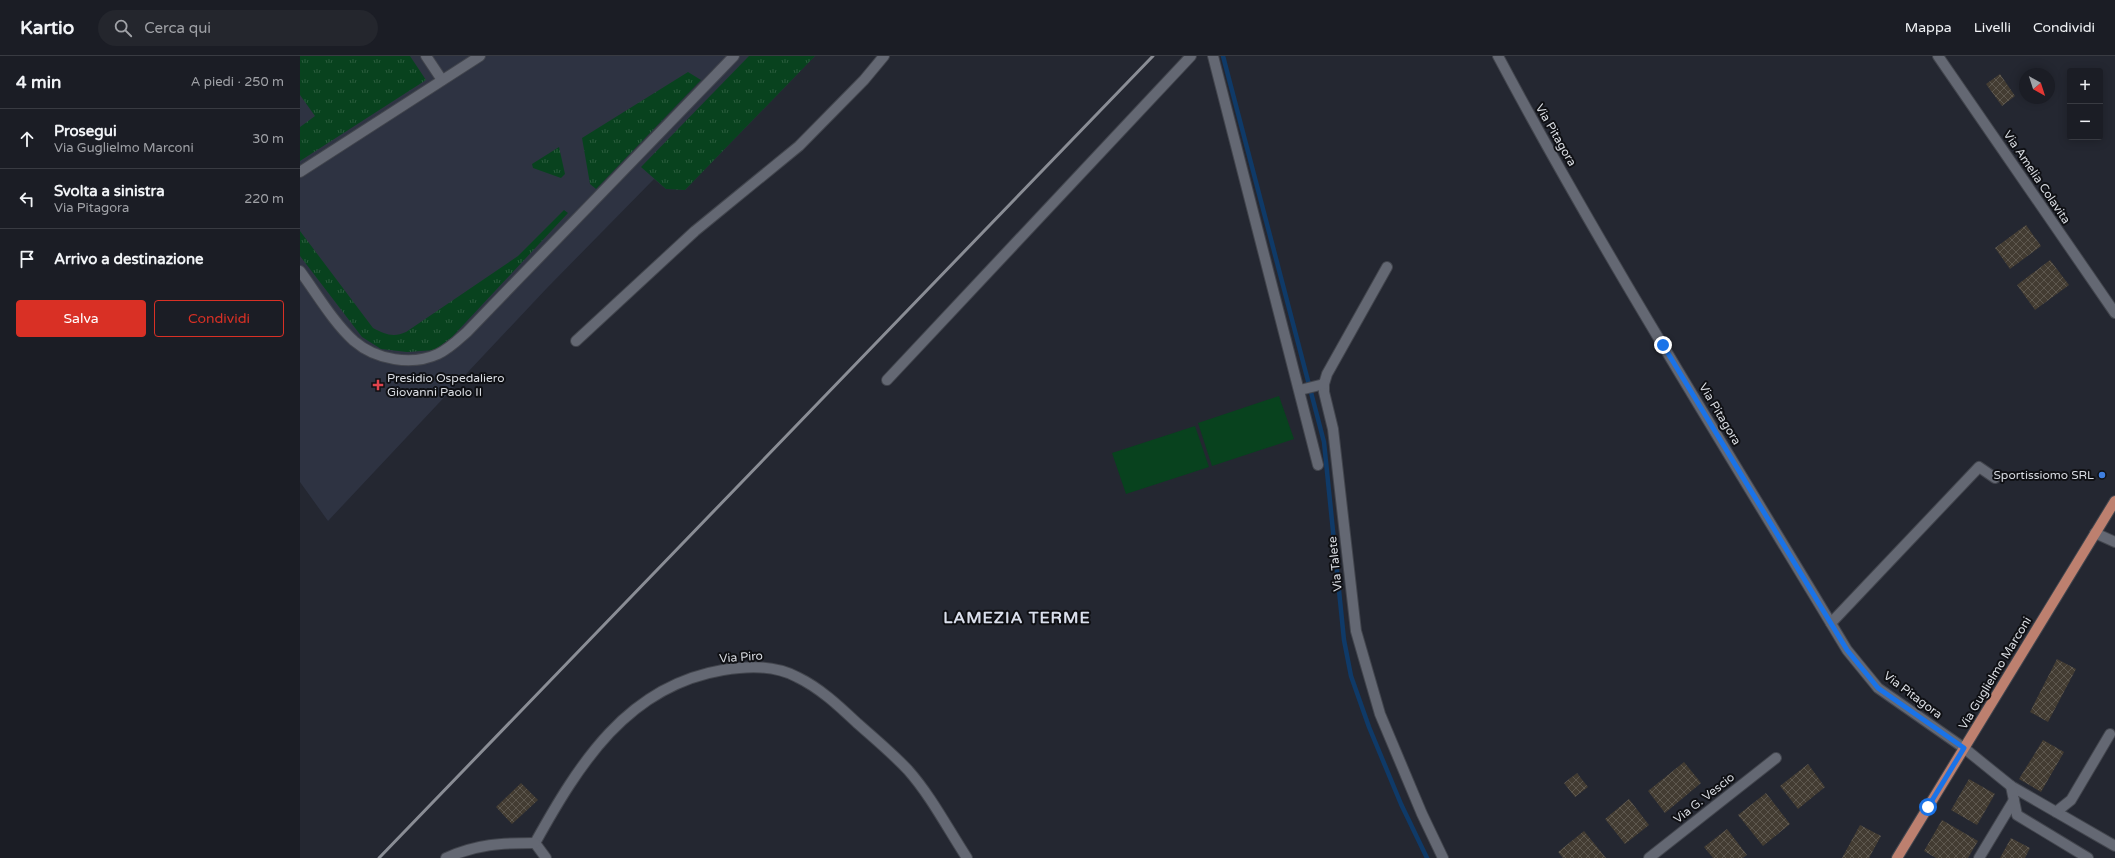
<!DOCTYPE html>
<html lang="it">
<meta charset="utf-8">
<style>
body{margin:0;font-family:"Varela Round",sans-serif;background:#24262d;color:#f1f3f6}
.controls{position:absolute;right:12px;top:12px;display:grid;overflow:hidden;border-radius:4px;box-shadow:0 2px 10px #0003}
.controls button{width:36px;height:36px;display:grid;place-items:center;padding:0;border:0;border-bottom:1px solid #393b42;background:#1b1d25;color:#f1f3f6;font:20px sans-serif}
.compass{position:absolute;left:1719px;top:12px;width:36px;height:36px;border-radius:50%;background:#1b1d25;box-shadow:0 2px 10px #0003;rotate:141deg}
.stop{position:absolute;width:12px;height:12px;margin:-9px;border:3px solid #1a73e8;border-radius:50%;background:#fff}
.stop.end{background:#1a73e8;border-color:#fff;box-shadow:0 1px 4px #0008}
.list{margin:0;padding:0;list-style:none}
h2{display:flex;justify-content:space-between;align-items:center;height:52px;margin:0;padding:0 16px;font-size:17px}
h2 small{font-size:13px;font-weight:400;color:#a0a2a7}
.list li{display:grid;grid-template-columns:26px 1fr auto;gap:12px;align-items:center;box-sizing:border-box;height:60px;padding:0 16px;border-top:1px solid #393b42}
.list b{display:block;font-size:15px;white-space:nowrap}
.list p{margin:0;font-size:13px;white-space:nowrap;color:#a0a2a7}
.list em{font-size:13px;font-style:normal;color:#a0a2a7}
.actions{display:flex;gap:8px;padding:12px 16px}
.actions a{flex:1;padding:9px 0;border:1px solid #d93025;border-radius:4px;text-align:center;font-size:14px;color:#d93025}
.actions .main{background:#d93025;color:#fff}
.icon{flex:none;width:22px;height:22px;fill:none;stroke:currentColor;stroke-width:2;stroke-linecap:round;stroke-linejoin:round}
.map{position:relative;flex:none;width:1815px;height:802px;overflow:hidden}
header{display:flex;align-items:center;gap:24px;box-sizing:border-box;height:56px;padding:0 20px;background:#1b1d25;border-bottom:1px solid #393b42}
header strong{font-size:19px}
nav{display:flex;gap:22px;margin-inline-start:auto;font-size:14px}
.search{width:280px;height:36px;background:#24262d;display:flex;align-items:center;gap:10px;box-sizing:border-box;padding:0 14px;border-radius:22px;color:#a0a2a7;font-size:15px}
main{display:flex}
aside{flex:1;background:#1b1d25}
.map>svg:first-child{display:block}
.built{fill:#2e3342}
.grass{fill:url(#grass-tufts)}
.pitch{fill:#08421e}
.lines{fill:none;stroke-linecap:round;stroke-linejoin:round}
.stream{stroke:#0f3a68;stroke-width:4.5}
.building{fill:url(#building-cross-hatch)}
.minor-casing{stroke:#42454d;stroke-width:12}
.major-casing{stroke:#42454d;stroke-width:12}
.minor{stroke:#646873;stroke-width:10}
.major{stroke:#bd806f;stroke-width:10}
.rail{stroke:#8a8d95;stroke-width:3}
.route{stroke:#1a73e8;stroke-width:5}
.health-dot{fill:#e0444e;stroke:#0f1014;stroke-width:1.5}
.shop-dot{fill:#3f7fe0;stroke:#0f1014;stroke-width:1.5}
.labels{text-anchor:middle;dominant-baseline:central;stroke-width:4;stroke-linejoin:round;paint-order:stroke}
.street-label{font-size:12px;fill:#d9dce2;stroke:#0f1014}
.poi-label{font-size:12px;fill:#d9dce2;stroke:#0f1014;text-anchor:start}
.district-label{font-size:16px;font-weight:bold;letter-spacing:1px;fill:#dadfec;stroke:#0f1014}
</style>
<header>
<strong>Kartio</strong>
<div class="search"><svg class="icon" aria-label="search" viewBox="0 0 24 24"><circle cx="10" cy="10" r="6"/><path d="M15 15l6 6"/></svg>Cerca qui</div>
<nav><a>Mappa</a><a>Livelli</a><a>Condividi</a></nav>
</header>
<main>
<aside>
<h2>4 min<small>A piedi · 250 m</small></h2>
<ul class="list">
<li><svg class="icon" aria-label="ahead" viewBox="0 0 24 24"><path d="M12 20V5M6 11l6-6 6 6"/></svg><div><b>Prosegui</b><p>Via Guglielmo Marconi</p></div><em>30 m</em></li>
<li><svg class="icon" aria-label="left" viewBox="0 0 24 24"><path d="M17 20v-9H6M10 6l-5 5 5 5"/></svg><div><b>Svolta a sinistra</b><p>Via Pitagora</p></div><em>220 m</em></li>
<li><svg class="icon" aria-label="arrive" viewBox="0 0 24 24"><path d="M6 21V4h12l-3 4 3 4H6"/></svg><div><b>Arrivo a destinazione</b></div></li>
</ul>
<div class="actions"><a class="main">Salva</a><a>Condividi</a></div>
</aside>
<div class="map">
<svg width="1815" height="802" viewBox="0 0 1815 802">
<defs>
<pattern id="grass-tufts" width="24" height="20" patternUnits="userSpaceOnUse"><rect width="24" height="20" fill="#08421e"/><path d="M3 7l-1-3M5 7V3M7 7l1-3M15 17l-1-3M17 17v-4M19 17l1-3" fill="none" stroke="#2b5d3e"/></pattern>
<pattern id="building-cross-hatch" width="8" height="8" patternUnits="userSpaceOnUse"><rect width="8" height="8" fill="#433c32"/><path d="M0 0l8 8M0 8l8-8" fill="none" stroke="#5e584f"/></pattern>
</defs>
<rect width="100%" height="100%" fill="#242731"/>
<path class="built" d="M0,0H515L385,134L366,133L354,123L247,232L28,465L0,426Z"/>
<g class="grass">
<path d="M0,0H110L126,24L0,105V71L15,60L0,39Z"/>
<path d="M449,0H515L385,134L366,133L341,111Z"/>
<path d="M388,16L401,24L296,133L290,128L282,82Z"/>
<path d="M259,91L265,118L261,122L233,112L232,108Z"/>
<path d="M264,154L268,157L152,281L135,294L107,296L81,293L62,281L0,200V175L73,272C85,278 93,282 106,276L218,200Z"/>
</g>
<g class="pitch">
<path d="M979,340L994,383L912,410L898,367Z"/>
<path d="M895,370L909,411L826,438L812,397Z"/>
</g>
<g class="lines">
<path class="stream" d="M923,0L1024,386L1044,584L1051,620L1069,671L1101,748L1127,802"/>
</g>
<g class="building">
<path d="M1700,18L1715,40L1702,50L1686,28Z"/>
<path d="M1726,169L1741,190L1710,213L1695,192Z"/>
<path d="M1750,204L1769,229L1735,254L1717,229Z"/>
<path d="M1757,603L1776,613L1748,666L1730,656Z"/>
<path d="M1743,684L1764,696L1741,736L1719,723Z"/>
<path d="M1384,706L1401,727L1365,757L1348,735Z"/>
<path d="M1508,708L1525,731L1498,753L1480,730Z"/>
<path d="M1277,717L1288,731L1275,741L1264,727Z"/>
<path d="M1669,723L1695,738L1677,769L1651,754Z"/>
<path d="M221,727L238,744L212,768L196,751Z"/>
<path d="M1466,737L1490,768L1463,790L1438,759Z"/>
<path d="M1329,743L1349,769L1325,788L1305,763Z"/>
<path d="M1642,764L1678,785L1668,802H1636L1624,795Z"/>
<path d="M1560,769L1581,780L1569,802H1542Z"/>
<path d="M1427,773L1447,799L1443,802H1413L1404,791Z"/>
<path d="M1284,775L1306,802H1263L1258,796Z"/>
<path d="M1711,782L1730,792L1725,802H1700Z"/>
</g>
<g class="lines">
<g class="minor-casing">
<g id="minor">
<path d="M126,0L142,24"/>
<path d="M913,0L1018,409"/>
<path d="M1198,0C1306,203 1429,397 1547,594L1578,632L1664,692L1711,730L1815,790"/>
<path d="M1638,0L1815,257"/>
<path d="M0,116L180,0"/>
<path d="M1087,211L1027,318L1024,328V336L1033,373L1056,575L1080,658L1122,758L1143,802"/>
<path d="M0,215C17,238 33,266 54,285C76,304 112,310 138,298C149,293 158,284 167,276L434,0"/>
<path d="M276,285L395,175L499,90L564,24L584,0"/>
<path d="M587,324L891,0"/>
<path d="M1000,334L1024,328"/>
<path d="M1795,477L1815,486"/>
<path d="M1531,567L1679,411L1695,422"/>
<path d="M1711,730L1717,759L1788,802"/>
<path d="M1756,756L1771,744L1810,678"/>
<path d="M235,787C279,708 327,630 423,614C448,610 474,609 497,621C520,632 539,650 557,667C574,682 592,697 608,714C631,740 648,773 667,802"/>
<path d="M235,787L246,802"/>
<path d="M146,802C177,788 201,787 235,787"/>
<path d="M1349,802L1476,702"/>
<path d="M1679,802L1714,744"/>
</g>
</g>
<g class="major-casing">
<path id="major" d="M1597,802L1815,445"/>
</g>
<use href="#minor" class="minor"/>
<use href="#major" class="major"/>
<path class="rail" d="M79,802L853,0"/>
</g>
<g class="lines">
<path class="route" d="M1363,289L1547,594L1578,632L1664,692L1628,751"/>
</g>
<path class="health-dot" d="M76 323h4v4h4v4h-4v4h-4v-4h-4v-4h4z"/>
<circle class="shop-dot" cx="1802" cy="419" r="4"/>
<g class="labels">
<g class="street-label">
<text transform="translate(1256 79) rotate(60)">Via Pitagora</text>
<text transform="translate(1737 121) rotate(56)">Via Amelia Colavita</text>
<text transform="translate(1420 358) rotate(59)">Via Pitagora</text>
<text transform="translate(1035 508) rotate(-96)">Via Talete</text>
<text transform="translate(441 601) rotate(-4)">Via Piro</text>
<text transform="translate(1695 617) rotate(-59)">Via Guglielmo Marconi</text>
<text transform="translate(1613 639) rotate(37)">Via Pitagora</text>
<text transform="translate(1404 742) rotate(-38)">Via G. Vescio</text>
</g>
<g class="poi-label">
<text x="87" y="322">Presidio Ospedaliero<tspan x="87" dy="14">Giovanni Paolo II</tspan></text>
<text x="1794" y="419" text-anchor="end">Sportissiomo SRL</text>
</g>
<g class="district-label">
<text x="717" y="562">LAMEZIA TERME</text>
</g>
</g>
</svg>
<div class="controls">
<button>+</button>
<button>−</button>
</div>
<svg class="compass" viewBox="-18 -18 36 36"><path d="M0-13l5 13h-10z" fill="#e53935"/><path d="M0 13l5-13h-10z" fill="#a0a2a7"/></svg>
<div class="stop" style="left:1628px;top:751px"></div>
<div class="stop end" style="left:1363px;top:289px"></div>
</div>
</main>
